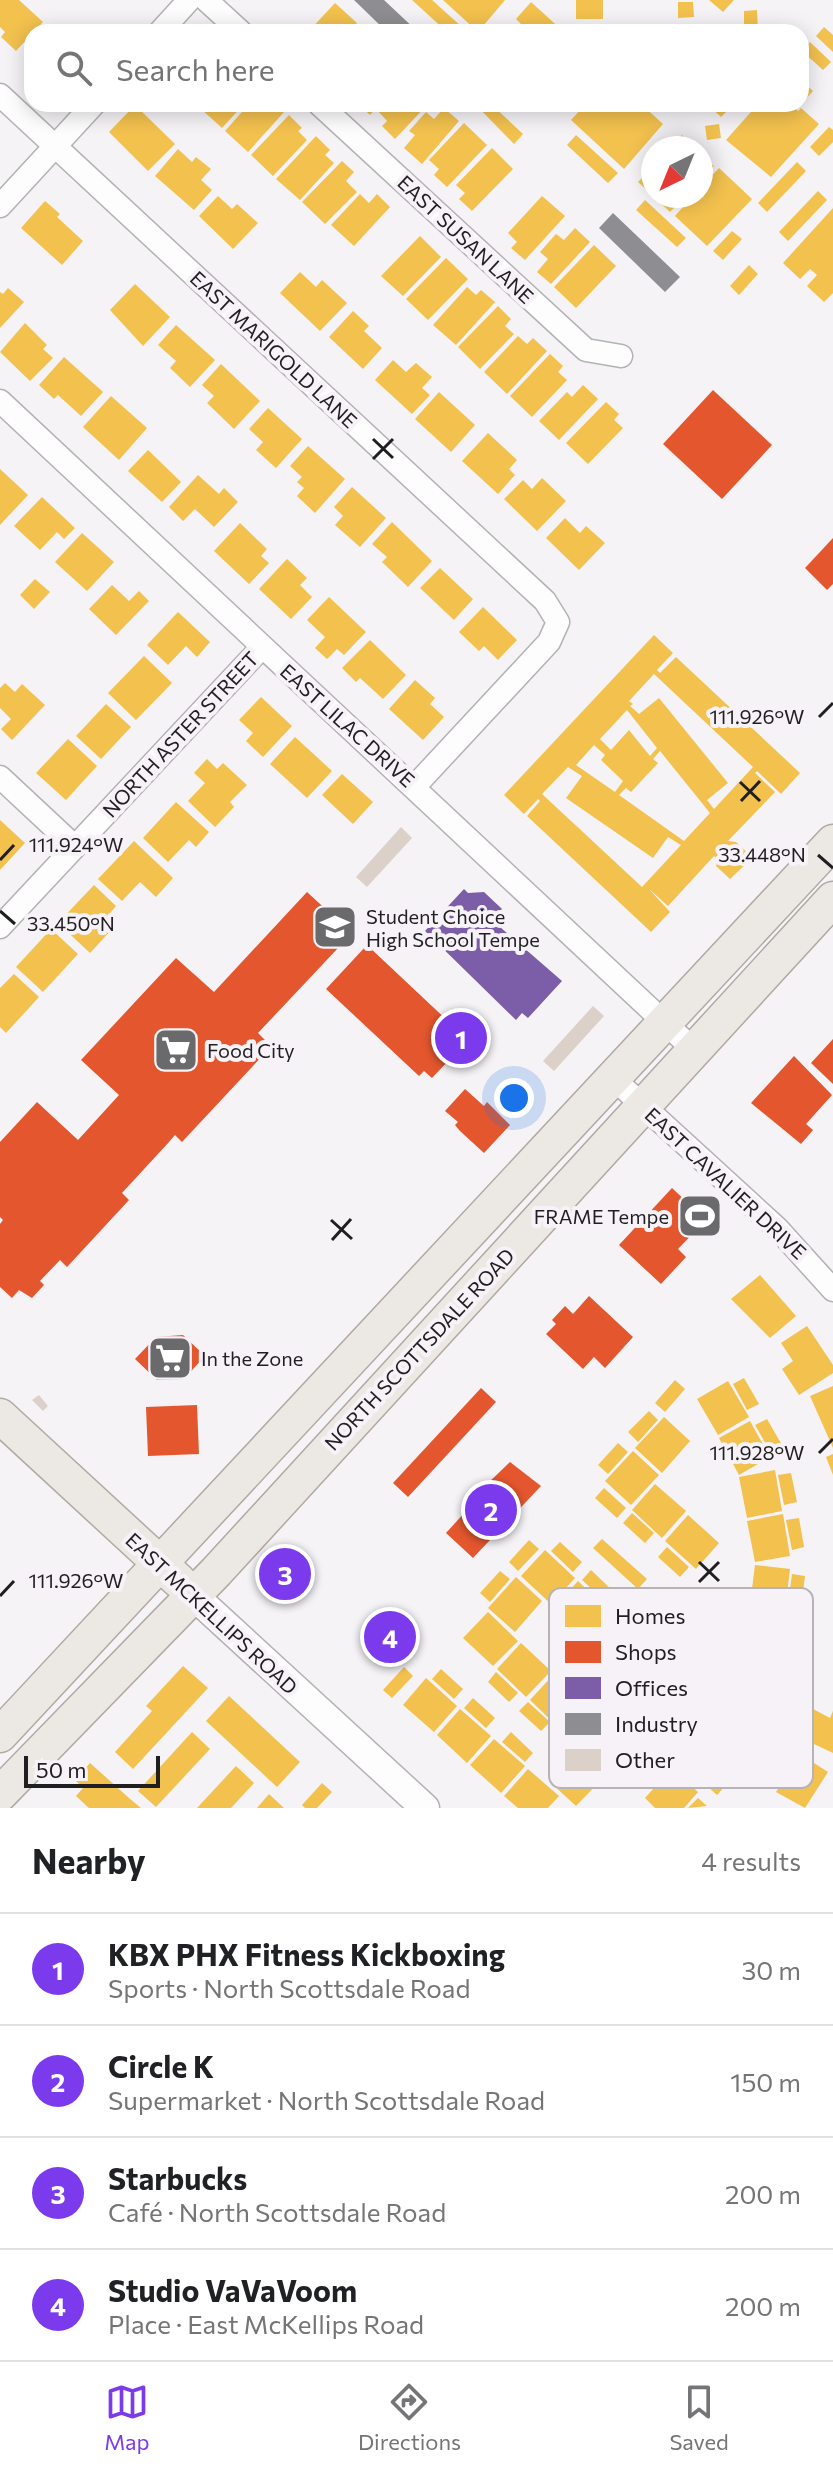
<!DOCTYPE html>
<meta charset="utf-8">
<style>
body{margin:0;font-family:Commissioner,sans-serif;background:#f2f2f2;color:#202124}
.compass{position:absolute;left:641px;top:136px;width:72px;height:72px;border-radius:50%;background:#fff;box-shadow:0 4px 20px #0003;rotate:223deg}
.scale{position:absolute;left:24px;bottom:20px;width:136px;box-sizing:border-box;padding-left:8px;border:4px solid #1f1e20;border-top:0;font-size:22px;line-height:28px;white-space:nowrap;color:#1f1e20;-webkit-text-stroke:6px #f6f2f7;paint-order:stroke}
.you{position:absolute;left:514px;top:1098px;width:28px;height:28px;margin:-20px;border:6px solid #fff;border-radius:50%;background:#1a73e8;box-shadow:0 0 0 12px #1a73e833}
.badge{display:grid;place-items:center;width:52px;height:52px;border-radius:50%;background:#7c3aed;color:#fff;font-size:26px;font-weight:700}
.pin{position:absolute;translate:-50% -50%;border:4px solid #fff;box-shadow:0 2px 8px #0006}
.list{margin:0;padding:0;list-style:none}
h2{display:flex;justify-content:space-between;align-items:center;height:104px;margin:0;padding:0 32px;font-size:34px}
h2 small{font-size:26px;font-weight:400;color:#757577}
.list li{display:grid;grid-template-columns:52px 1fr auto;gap:24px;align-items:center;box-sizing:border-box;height:112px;padding:0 32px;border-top:2px solid #e0e0e0}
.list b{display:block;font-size:30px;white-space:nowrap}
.list p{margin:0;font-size:26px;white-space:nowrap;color:#757577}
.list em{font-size:26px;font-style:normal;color:#757577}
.icon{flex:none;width:44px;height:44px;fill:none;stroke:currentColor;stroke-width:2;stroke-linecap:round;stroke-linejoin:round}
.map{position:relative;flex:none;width:833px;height:1808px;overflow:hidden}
.search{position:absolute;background:#fff;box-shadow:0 4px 20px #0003;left:24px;right:24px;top:24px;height:88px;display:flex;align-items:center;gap:20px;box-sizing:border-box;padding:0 28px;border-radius:24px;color:#757577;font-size:30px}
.sheet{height:552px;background:#fff}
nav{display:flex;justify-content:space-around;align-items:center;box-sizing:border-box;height:112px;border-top:2px solid #e0e0e0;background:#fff;font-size:22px;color:#757577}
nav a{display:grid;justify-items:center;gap:4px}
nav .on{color:#7c3aed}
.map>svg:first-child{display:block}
.homes{fill:#f2c14e;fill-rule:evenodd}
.shops{fill:#e4572e}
.offices{fill:#7b5ea7}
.industry{fill:#8d8d92}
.building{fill:#dcd1c9}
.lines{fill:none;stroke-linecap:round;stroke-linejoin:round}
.minor-casing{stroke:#b4b2b4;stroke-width:25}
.tertiary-casing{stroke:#b4b2b4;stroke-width:31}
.primary-casing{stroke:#b1a9a3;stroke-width:37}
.minor{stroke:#fefdfe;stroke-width:22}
.tertiary{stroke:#fefdfe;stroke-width:28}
.primary{stroke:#ece8e3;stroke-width:34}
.ticks{fill:none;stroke:#1f1e20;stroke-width:3}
.labels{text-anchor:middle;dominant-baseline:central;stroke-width:8;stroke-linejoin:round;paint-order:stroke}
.street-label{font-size:20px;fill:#1f1e20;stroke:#f6f2f7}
.poi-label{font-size:20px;fill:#1f1e20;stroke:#f6f2f7;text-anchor:start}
.key{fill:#f6f2f7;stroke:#b6b2b6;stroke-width:2}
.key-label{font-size:22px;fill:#1f1e20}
.ticks-label{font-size:20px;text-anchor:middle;fill:#1f1e20;stroke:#f6f2f7;stroke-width:8;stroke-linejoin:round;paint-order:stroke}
</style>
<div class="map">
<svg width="833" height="1808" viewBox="0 0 833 1808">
<rect width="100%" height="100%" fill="#f5f3f6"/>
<g class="homes">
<path d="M0,0H19L43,22L16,51L1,37L5,32L0,27Z"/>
<path d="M412,0H432L462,27L458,32H447Z"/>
<path d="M443,0H505L478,32Z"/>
<rect x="576" y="0" width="27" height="19"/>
<path d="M709,0H734L723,12Z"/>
<path d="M531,2L564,32H525L527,30L516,19Z"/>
<path d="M678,2H693L694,17L678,18Z"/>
<path d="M335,3L357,23L349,32H308Z"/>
<path d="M757,10L758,32H744V11Z"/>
<path d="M824,27L833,35V52L816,36Z"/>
<path d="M810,42L831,62L823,70L802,51Z"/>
<path d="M801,80L813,91L804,101L801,98Z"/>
<path d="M203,104H244L222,128L200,108Z"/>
<path d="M249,104H280L286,110L248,152L225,131Z"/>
<path d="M358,104H380L370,115Z"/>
<path d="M384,104H428L395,139L382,126L387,121L378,111Z"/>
<path d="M475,104H491L523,134L514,144Z"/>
<path d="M586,104H641L663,124L624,169L571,120Z"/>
<path d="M707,104H734L721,117Z"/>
<path d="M758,104H790L798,111L801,108L819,124L771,177L726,140Z"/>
<path d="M135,105L175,144L148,171L109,132Z"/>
<path d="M444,108L459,121L422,164L404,148L415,135L409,131L426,112L434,119Z"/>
<path d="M289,115L302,128L298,131L307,140L273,176L251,155Z"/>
<path d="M464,123L487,145L447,187L434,175L439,169L429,160Z"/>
<path d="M719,124L721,138L707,140L705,126Z"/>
<path d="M829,127L833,130V142L819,156L810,147Z"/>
<path d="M576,135L618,173L608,183L567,145Z"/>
<path d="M682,135L695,148H670Z"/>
<path d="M316,136L330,150L325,155L334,163L300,200L276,179Z"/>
<path d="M492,148L513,169L472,211L459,199L465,193L456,185Z"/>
<path d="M178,149L192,162L196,157L211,169L201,180L212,190L194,210L155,176Z"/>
<path d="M701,154L714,166L701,179Z"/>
<path d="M342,161L354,172L346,181L357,192L325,224L302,202Z"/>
<path d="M797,162L806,171L767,212L758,203Z"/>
<path d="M653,166V196L638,182Z"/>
<path d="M719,168L752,199L707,246L675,216L691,198L689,196H701V187Z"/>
<path d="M818,191L827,200L788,241L779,232Z"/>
<path d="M360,194L369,203L377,194L390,207L354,246L331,225Z"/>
<path d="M218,196L232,209L237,204L258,223L233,249L199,216Z"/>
<path d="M542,196L565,216L525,260L511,248L517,242L508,233Z"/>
<path d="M653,196H686L670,212Z"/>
<path d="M645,200L686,238L677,247L636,210Z"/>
<path d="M45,201L60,214L57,217L83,241L62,265L21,228Z"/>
<path d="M833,208V293L824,302L807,286L817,275L810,269L800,279L783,263Z"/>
<path d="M575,228L590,242L551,284L537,272L548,259L540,252L556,234L564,240Z"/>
<path d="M732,231L742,239L723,260L713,251Z"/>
<path d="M420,236L441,257L403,296L381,276Z"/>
<path d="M594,245L616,266L576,308L554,287Z"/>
<path d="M446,258L468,279L428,320L406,299Z"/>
<path d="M749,265L758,274L739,295L730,286Z"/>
<path d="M300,272L316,287L322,280L347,303L320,331L280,293Z"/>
<path d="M135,284L170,317L143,346L110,310Z"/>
<path d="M467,287L476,295L481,290L495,302L456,345L433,325Z"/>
<path d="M8,288L24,302L0,328V292L3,294Z"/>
<path d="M498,306L511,319L505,326L514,334L480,369L458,347Z"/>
<path d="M353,311L369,326L364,331L382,348L363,369L329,337Z"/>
<path d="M25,323L47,345L43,349L53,358L30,381L0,352Z"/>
<path d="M176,325L215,360L190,387L170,368L176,361L158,345Z"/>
<path d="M518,336L527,344L533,338L547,351L507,394L484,372Z"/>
<path d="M550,354L563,366L558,372L567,380L532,417L510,396Z"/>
<path d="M64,357L103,392L81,416L58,395L54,399L39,385Z"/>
<path d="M393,360L406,372L416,363L432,377L422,388L430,395L412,414L375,380Z"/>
<path d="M221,364L260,401L234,429L207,403L214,396L202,385Z"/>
<path d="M583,385L598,399L559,440L539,421L567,392L572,397Z"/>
<path d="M439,392L475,425L451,452L415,419Z"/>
<path d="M111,396L147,428L119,460L83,427Z"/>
<path d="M606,402L619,414L614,420L623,428L588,464L566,443Z"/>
<path d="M268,408L302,439L276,468L256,450L263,442L249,429Z"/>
<path d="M488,433L517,460L509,469L515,475L498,494L462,461Z"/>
<path d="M308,446L345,479L315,513L297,496L304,488L297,482L302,477L290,466Z"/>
<path d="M148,450L181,482L162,502L128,471Z"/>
<path d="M0,469L28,495L0,525Z"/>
<path d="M198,475L219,494L224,488L238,502L214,527L195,509L183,521L169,507Z"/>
<path d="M542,478L566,501L537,531L504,499L523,480L532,489Z"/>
<path d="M352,487L386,518L360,547L335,525L343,516L334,507Z"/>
<path d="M42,497L75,528L64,539L57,532L40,550L14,526Z"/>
<path d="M565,518L580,533L586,526L605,543L579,570L546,538Z"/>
<path d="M392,522L432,561L408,587L382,562L387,557L372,544Z"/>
<path d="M240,523L267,549L261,556L269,563L249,584L214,551Z"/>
<path d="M82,533L114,562L87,591L55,562Z"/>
<path d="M287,559L307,578L300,585L312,597L291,619L259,589Z"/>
<path d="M440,568L473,599L454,620L420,588Z"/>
<path d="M35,579L50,592L34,609L20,595Z"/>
<path d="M112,585L129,601L139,591L149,601L116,635L89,609Z"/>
<path d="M329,597L366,632L344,655L337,649L327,659L315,648L325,637L307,620Z"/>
<path d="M483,607L517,640L498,660L484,646L479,651L459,632Z"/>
<path d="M178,612L210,642L197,657L186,646L168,665L147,645Z"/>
<path d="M654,635L673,653L657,670L660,673L676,657L800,773L781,794L757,771L755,773L775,792L728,841L736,842L750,855V860L730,879L716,866L718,860L714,856L668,906L648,888L670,912L651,932L527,816L540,801L538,799L524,814L504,795ZM654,674L753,767L714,809L707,800L728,783L659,698L639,714L630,706L633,704L629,701ZM627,710L657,748L650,756L629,730L611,750L600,739ZM594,745L605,755L601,760L623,781L615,792L576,765ZM660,751L710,813L684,841L619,795L626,788L631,792L658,763L653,759ZM568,767L582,776L566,798L653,858L668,837L681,845L642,887L542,794Z"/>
<path d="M370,640L406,675L383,699L360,678L356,682L342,668Z"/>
<path d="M144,656L172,683L136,720L108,693Z"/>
<path d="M415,680L435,698L430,704L444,717L423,740L389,709Z"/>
<path d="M5,683L15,692L22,684L45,705L12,740L1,729L11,719L0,708V688Z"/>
<path d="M261,697L292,726L263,757L246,741L253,733L239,720Z"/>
<path d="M106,704L131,727L101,759L76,736Z"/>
<path d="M295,737L332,771L307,798L270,764Z"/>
<path d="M68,739L97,766L66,800L36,773Z"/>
<path d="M207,759L217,769L223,763L247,785L230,802L234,807L215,827L188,801L205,783L194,773Z"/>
<path d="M342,774L373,802L353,824L322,795Z"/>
<path d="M176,802L209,832L196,847L189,840L168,862L143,838Z"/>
<path d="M0,820L25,843L0,870Z"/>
<path d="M134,841L173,878L156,897L140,882L122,901L98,879Z"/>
<path d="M94,885L116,906L105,919L114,927L90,953L58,923Z"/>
<path d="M51,929L78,954L43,992L16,967Z"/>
<path d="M14,974L39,997L6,1033L0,1027V988Z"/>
<path d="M760,1275L796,1316L770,1338L731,1299Z"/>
<path d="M807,1326L833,1365V1373L799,1395L782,1369L793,1361L781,1343Z"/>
<path d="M744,1378L759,1404L747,1410L733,1384Z"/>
<path d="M675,1380L685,1389L665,1412L655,1403Z"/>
<path d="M728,1381L749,1417L718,1435L697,1399Z"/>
<path d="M833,1386V1448L810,1396Z"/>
<path d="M649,1411L658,1420L638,1442L628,1432Z"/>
<path d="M664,1417L690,1441L662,1473L635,1448Z"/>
<path d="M767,1419L782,1445L770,1451L755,1425Z"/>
<path d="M750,1421L770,1457L739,1475L719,1438Z"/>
<path d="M618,1443L628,1452L608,1474L598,1465Z"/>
<path d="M633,1451L659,1475L631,1505L605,1481Z"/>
<path d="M833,1454V1475L826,1457Z"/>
<path d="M775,1470L782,1511L747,1518L739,1477Z"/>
<path d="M791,1473L797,1502L784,1505L778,1475Z"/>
<path d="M655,1484L686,1511L662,1538L632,1510Z"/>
<path d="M604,1488L626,1508L617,1518L595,1498Z"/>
<path d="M632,1513L654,1533L645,1543L623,1523Z"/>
<path d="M783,1514L790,1556L755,1562L747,1521Z"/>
<path d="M688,1515L719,1543L696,1569L665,1541Z"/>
<path d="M799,1518L804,1547L792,1550L786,1520Z"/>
<path d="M602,1539L647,1579L638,1589L593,1548Z"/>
<path d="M529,1540L539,1549L518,1571L509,1562Z"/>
<path d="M560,1542L582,1562L573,1572L551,1551Z"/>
<path d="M667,1547L689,1567L680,1577L658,1557Z"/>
<path d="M545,1550L575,1578L551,1604L521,1576Z"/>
<path d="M755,1565L790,1569L785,1610L750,1605Z"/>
<path d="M591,1570L613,1591L604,1600L582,1580Z"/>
<path d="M500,1571L510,1579L490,1602L480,1593Z"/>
<path d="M792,1574L805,1576L801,1606L788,1604Z"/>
<path d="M516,1577L542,1601L515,1632L488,1608Z"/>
<path d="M578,1581L608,1610L584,1635L554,1607Z"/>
<path d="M698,1587L723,1612L694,1642L669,1618Z"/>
<path d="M392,1612L414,1633L388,1661L365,1640Z"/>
<path d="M488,1612L518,1641L493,1666L463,1638Z"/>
<path d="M521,1643L551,1671L526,1697L497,1669Z"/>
<path d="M183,1666L208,1688L133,1769L115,1752L152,1711L146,1706Z"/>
<path d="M404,1667L413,1676L392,1698L383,1690Z"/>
<path d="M441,1669L463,1689L454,1699L432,1679Z"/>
<path d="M496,1672L518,1693L509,1702L488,1682Z"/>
<path d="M554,1674L584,1702L559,1728L530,1700Z"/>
<path d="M426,1678L457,1706L434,1732L403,1705Z"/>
<path d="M229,1696L300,1762L277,1787L206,1721Z"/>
<path d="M473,1698L495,1718L486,1728L464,1708Z"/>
<path d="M528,1702L550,1722L541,1731L519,1711Z"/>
<path d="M460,1709L491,1736L467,1763L437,1735Z"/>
<path d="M813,1709L830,1718L833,1711V1753L799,1737Z"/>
<path d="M192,1732L210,1749L156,1807L138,1791Z"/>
<path d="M511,1732L533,1753L525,1762L502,1742Z"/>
<path d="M702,1735L728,1758L701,1789L675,1766Z"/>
<path d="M494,1739L525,1766L501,1793L470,1765Z"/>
<path d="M579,1751L605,1776L576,1806L550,1782Z"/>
<path d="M800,1754L828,1772L805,1808L776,1792Z"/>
<path d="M90,1763L129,1798L141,1808H89L76,1796L83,1788L75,1780Z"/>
<path d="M727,1764L737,1773L717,1795L707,1786Z"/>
<path d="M236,1766L254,1783L231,1808H197Z"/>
<path d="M672,1768L698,1792L684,1808H655L645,1798Z"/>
<path d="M528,1769L559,1796L548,1808H518L504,1796Z"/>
<path d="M322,1783L332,1792L317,1808H305L302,1805Z"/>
<path d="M269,1794L284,1808H257Z"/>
<path d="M698,1798L707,1806L688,1808Z"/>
</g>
<g class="shops">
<path d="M713,390L772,445L722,499L663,444Z"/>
<path d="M833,538V584L827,590L805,568Z"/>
<path d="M307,892L344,926L331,940L339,947L258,1033L265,1040L258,1047L265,1053L182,1142L175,1135L169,1142L122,1193L129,1200L67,1267L60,1260L40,1281L44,1285L32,1298L19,1290L12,1298L0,1287V1224L3,1220L0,1217V1142L37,1102L78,1140L119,1095L81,1060L176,958L214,992Z"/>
<path d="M367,945L468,1040L432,1078L424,1071L419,1076L326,989Z"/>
<path d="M833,1039V1084L811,1063Z"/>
<path d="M794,1056L832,1095L806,1124L813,1130L801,1144L751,1103Z"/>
<path d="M465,1089L484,1106L487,1102L510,1125L484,1153L460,1131L455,1125L458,1122L445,1111Z"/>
<path d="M672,1188L706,1220L678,1249L686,1257L661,1284L619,1245Z"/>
<path d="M589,1296L633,1337L605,1368L594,1357L583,1369L546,1334L556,1324L552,1320L565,1306L573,1314Z"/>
<path d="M183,1335L205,1356L184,1379L157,1380L135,1359L156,1337Z"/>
<path d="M481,1388L496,1402L408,1497L393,1483Z"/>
<path d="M197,1405L199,1454L148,1456L146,1407Z"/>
<path d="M510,1462L541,1486L473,1558L446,1533L466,1511L462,1508Z"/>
<path d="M294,1547L311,1562L274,1601L258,1586Z"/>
</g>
<path class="offices" d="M464,889L468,893L484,892L502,909L492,920L562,981L528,1018L522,1013L516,1020L425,931Z"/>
<g class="industry">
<path d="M354,0H384L418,32H387Z"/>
<path d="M613,213L680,277L665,292L599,228Z"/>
</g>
<g class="building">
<path d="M401,827L412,838L367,887L356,877Z"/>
<path d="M593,1006L604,1016L554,1071L543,1061Z"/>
<path d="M39,1395L48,1406L43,1411L32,1400Z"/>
</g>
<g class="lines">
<g class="minor-casing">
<g id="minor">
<path d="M206,0L241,32"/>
<path d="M160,32L189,0"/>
<path d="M0,95L545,601L558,622L549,642L415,786"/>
<path d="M319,104L586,350L621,356"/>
<path d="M0,206L94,104"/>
<path d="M0,401L694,1050"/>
<path d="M0,777L74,846"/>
<path d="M0,927L262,647"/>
<path d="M615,1080L778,1229L833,1290"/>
</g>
</g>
<g class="tertiary-casing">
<path id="tertiary" d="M193,1595L425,1808"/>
</g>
<g class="primary-casing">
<g id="primary">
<path d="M0,1416L179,1581"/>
<path d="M0,1735L833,842"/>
<path d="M0,1794L216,1572L833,899"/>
</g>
</g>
<use href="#minor" class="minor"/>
<use href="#tertiary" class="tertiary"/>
<use href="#primary" class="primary"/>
</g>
<path class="ticks" d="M373,439L393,458M373,459L393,439M819,717L833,703M740,782L760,801M741,801L760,781M818,855L833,868M0,860L14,845M0,911L15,924M331,1220L352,1239M332,1240L351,1219M819,1453L833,1439M699,1562L719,1581M699,1582L719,1562M0,1596L14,1581"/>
<defs>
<g id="school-square" transform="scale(2.3)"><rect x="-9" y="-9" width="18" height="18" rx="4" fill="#6a696b" stroke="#f6f2f7"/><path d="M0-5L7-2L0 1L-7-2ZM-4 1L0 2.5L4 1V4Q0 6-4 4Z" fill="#fff"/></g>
<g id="supermarket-square" transform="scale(2.3)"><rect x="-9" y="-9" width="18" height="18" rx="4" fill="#6a696b" stroke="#f6f2f7"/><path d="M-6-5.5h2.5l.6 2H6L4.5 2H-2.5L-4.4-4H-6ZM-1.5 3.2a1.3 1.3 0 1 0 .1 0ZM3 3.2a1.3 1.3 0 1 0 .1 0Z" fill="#fff"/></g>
<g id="stadium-square" transform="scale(2.3)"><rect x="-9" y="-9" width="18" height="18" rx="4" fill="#6a696b" stroke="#f6f2f7"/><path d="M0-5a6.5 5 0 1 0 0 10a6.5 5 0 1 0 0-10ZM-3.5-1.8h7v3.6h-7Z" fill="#fff"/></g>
</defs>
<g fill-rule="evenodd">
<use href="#school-square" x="335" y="927"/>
<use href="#supermarket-square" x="176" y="1050"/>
<use href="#stadium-square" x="700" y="1216"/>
<use href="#supermarket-square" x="170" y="1358"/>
</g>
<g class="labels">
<g class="street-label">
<text transform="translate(466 239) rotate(43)">EAST SUSAN LANE</text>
<text transform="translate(274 349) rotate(43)">EAST MARIGOLD LANE</text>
<text transform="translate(348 725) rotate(42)">EAST LILAC DRIVE</text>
<text transform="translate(180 734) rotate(-47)">NORTH ASTER STREET</text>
<text transform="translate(726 1183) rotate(43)">EAST CAVALIER DRIVE</text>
<text transform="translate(419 1349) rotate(-47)">NORTH SCOTTSDALE ROAD</text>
<text transform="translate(212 1613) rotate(43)">EAST MCKELLIPS ROAD</text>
</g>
<g class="poi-label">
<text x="366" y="916">Student Choice<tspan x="366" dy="23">High School Tempe</tspan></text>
<text x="207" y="1050">Food City</text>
<text x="669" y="1216" text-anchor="end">FRAME Tempe</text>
<text x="201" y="1358">In the Zone</text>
</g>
</g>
<rect x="549" y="1588" width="264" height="200" rx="12" class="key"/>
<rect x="565" y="1605" width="36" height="22" fill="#f2c14e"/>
<rect x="565" y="1641" width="36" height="22" fill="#e4572e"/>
<rect x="565" y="1677" width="36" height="22" fill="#7b5ea7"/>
<rect x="565" y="1713" width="36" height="22" fill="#8d8d92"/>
<rect x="565" y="1749" width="36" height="22" fill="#dcd1c9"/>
<g class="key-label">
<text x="615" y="1624">Homes</text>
<text x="615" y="1660">Shops</text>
<text x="615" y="1696">Offices</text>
<text x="615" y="1732">Industry</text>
<text x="615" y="1768">Other</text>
</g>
<g class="ticks-label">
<text x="757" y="724">111.926°W</text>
<text x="76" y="852">111.924°W</text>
<text x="762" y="862">33.448°N</text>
<text x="71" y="931">33.450°N</text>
<text x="757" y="1460">111.928°W</text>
<text x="76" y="1588">111.926°W</text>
</g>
</svg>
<svg class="compass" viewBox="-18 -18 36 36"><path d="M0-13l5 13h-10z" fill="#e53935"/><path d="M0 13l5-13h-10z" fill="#757577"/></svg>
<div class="scale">50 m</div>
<div class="you"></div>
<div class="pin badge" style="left:461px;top:1038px">1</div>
<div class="pin badge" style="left:491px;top:1510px">2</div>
<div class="pin badge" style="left:285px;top:1574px">3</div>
<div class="pin badge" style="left:390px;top:1637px">4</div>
<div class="search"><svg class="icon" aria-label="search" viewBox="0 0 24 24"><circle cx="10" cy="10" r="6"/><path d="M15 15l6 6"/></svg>Search here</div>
</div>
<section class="sheet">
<h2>Nearby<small>4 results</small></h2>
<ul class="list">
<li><span class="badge">1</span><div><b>KBX PHX Fitness Kickboxing</b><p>Sports · North Scottsdale Road</p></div><em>30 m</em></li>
<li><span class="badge">2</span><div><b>Circle K</b><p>Supermarket · North Scottsdale Road</p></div><em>150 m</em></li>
<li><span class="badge">3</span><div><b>Starbucks</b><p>Café · North Scottsdale Road</p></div><em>200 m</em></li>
<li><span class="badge">4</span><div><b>Studio VaVaVoom</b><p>Place · East McKellips Road</p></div><em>200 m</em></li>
</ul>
</section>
<nav>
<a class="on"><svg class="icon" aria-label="map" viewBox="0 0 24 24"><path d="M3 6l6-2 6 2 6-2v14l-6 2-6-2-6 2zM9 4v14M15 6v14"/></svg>Map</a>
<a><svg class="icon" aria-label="directions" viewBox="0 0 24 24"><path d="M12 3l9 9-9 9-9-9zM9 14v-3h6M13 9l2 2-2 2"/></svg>Directions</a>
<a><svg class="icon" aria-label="saved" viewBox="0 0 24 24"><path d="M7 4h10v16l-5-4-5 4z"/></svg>Saved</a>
</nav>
